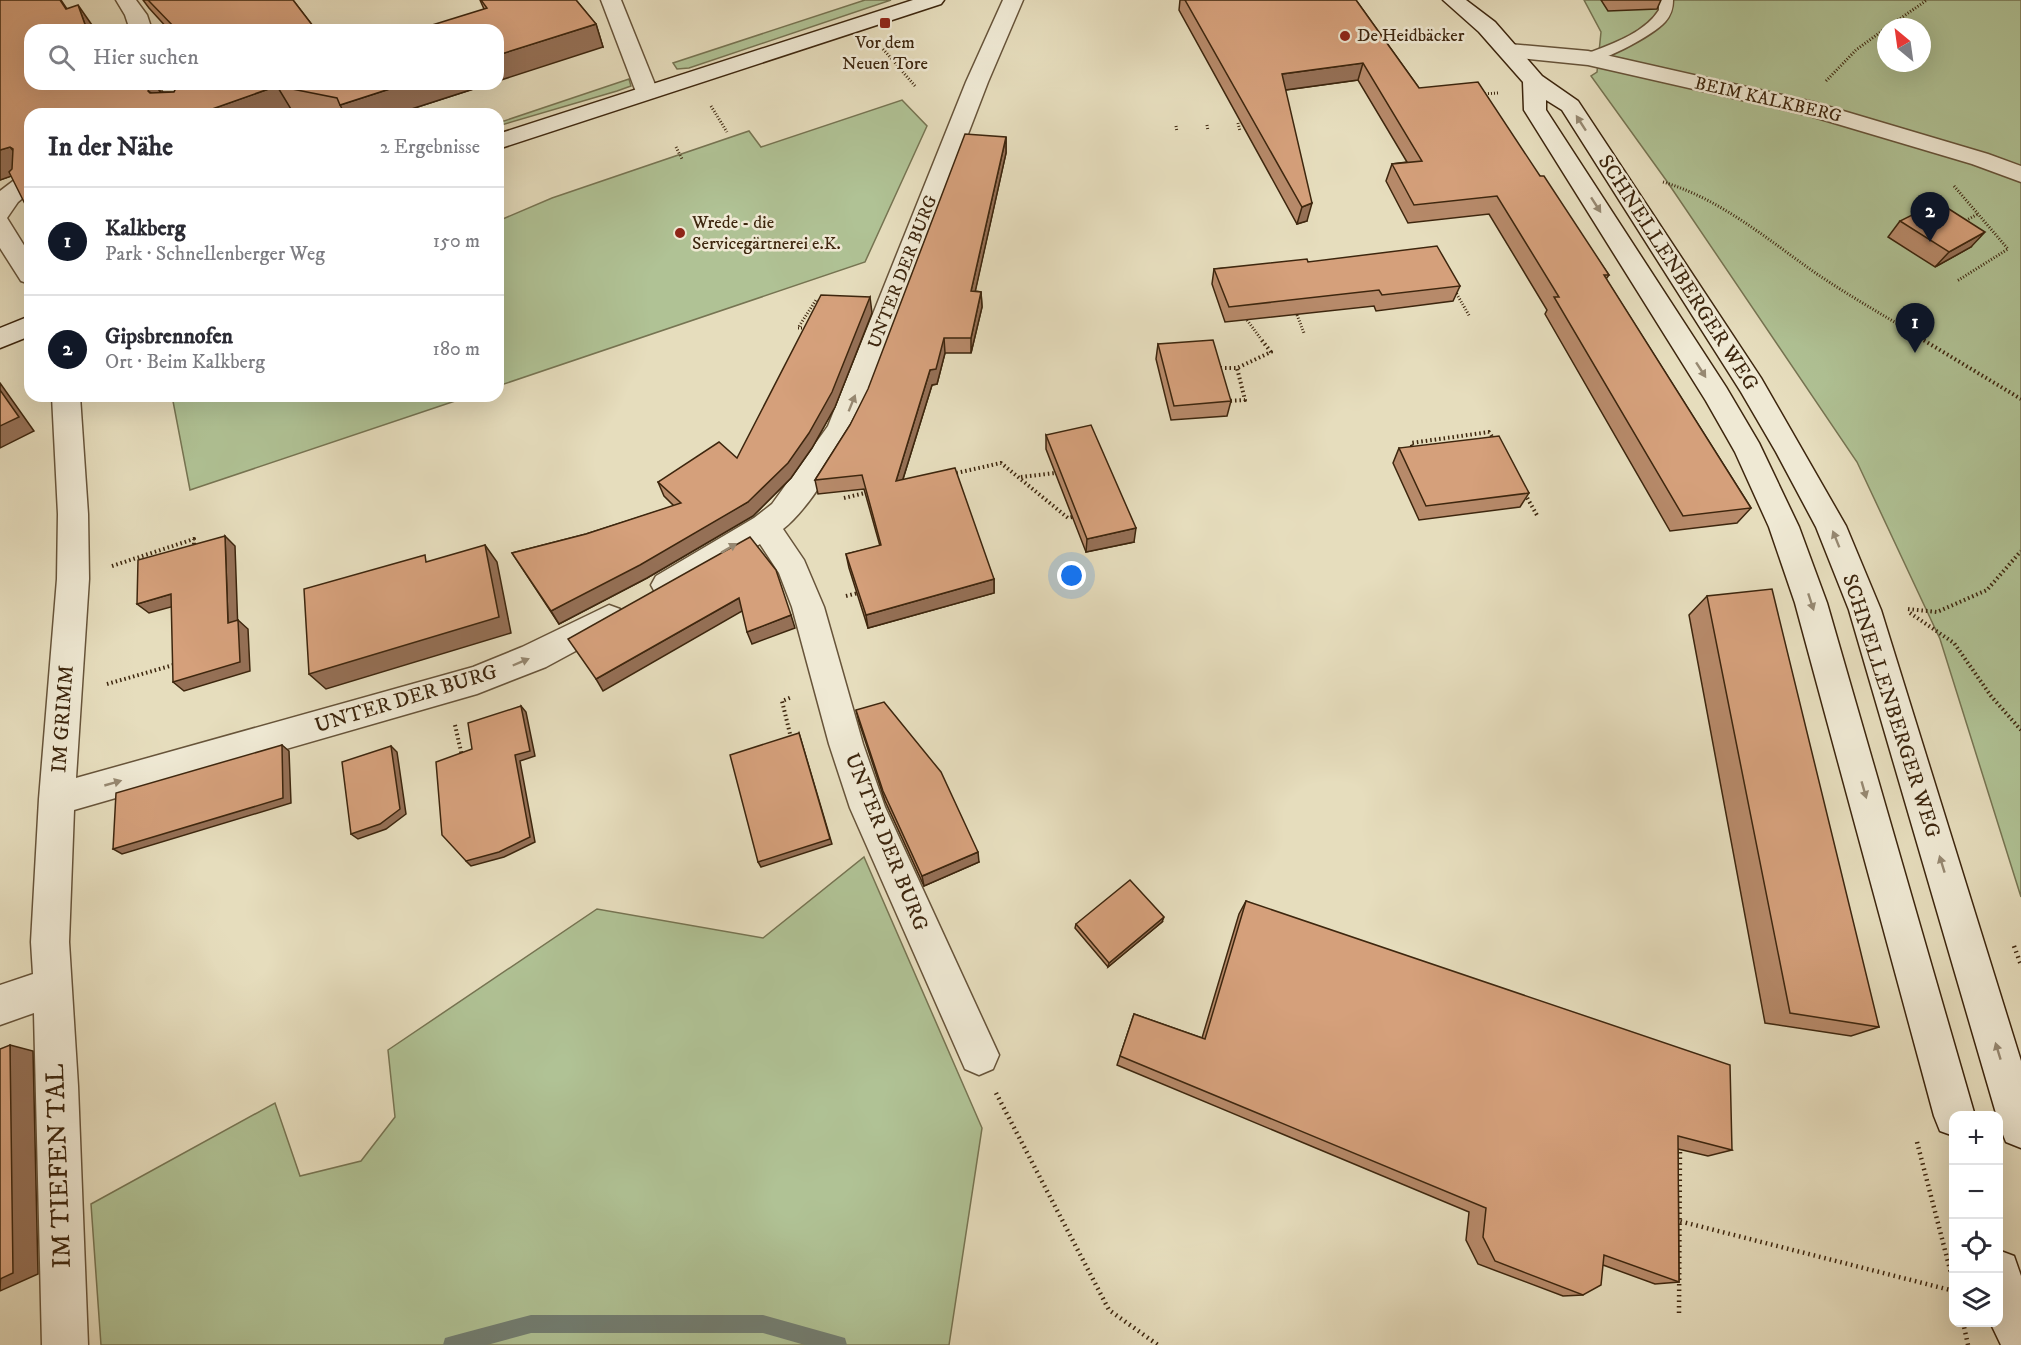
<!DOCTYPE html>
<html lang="de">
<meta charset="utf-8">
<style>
body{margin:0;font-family:"IM FELL DW Pica",serif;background:#f2f2f3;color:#2b2b33}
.controls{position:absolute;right:18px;bottom:18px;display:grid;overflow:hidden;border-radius:12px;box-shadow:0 6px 24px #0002}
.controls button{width:54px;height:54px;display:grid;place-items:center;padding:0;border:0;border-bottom:2px solid #e1e1e2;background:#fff;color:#2b2b33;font:30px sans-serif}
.compass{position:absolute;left:1877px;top:18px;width:54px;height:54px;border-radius:50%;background:#fff;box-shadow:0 6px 24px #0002;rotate:331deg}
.you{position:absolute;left:1072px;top:576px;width:21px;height:21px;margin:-15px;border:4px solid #fff;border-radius:50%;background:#1a73e8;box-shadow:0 0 0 9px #1a73e833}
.badge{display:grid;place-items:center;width:39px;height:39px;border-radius:50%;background:#111827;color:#fff;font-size:20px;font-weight:700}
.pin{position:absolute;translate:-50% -50px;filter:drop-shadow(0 2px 3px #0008)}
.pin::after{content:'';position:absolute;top:32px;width:21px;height:18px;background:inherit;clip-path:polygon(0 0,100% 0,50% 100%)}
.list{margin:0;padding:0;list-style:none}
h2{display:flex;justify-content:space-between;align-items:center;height:78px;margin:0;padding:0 24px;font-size:26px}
h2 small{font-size:20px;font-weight:400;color:#7c7c81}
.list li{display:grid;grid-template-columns:39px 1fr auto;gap:18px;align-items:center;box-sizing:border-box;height:108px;padding:0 24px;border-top:2px solid #e1e1e2}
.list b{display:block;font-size:22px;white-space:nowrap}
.list p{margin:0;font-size:20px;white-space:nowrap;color:#7c7c81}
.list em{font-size:20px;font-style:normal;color:#7c7c81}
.icon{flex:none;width:33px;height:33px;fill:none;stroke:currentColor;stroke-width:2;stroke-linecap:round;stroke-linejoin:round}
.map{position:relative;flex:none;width:2021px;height:1345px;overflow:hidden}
.search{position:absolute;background:#fff;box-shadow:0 6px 24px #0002;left:24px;top:24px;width:480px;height:66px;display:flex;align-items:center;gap:15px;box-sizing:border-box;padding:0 21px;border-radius:18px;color:#7c7c81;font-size:22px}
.panel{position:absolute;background:#fff;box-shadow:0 6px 24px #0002;left:24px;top:108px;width:480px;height:294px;border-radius:18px}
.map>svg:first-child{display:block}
.green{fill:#b0c295;stroke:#767452;stroke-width:1.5;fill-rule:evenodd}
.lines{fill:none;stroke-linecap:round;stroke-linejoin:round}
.stream{fill:#737f73;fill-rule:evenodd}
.service-casing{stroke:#67543a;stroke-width:3}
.minor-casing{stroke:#67543a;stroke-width:3}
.secondary-casing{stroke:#3d260e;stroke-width:3}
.path-far2{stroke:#3d260e;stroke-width:3;stroke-dasharray:1 2;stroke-linecap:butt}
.path-far1{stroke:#3d260e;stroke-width:4;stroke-dasharray:1.5 3;stroke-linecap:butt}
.path{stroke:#3d260e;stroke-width:4.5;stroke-dasharray:1.5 4;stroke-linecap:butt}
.service{fill:#efe9d4;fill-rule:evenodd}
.minor{fill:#efe9d4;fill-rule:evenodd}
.secondary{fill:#efe9d4;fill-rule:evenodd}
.wall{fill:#b78a6a;stroke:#3d260e;stroke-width:1.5}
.shaded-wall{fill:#957056;stroke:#3d260e;stroke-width:1.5}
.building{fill:#d5a07b;stroke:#3d260e;stroke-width:1.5}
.oneway{fill:#968871}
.poi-dot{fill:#8f2418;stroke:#efe9d4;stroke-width:2}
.labels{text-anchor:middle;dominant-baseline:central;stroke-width:5;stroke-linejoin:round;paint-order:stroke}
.far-poi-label{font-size:18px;fill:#3d260e;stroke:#efe9d4;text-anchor:start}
.far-street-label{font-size:18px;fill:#3d260e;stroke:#efe9d4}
.street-label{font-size:21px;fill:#3d260e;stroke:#efe9d4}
.near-street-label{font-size:26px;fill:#3d260e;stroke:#efe9d4}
</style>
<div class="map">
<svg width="2021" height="1345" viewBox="0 0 2021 1345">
<rect width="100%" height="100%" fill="#e6ddbd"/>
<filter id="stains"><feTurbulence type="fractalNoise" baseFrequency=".00333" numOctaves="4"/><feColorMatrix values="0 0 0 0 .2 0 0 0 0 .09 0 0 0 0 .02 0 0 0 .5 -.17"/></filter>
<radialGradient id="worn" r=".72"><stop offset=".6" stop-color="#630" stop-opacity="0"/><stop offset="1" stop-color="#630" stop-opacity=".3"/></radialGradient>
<g class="green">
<path d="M865,0H891L689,68L677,69L673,63Z"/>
<path d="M1584,0H2021V897L1940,639L1857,462L1666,180L1591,76L1597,72L1601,32ZM1886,27H1922V63H1886Z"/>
<path d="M629,79L631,86L617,91L498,126V123Z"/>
<path d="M902,100L927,126L865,262L498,386V221L552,198L749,131L761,147Z"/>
<path d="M172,396H470L190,490Z"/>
<path d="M864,857L982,1128L949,1345H101L91,1204L275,1103L300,1176L361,1161L395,1117L388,1050L597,909L763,938Z"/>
</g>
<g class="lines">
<path class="stream" d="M531,1315H763L838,1336L845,1338L847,1345H805L763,1333H531L487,1345H443L445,1338L452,1336Z"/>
<g class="service-casing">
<path id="service" d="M1659,0H1673C1673,9 1671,15 1665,22C1653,35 1600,65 1583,61L1581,58L1583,55C1609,45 1644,34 1659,10Z"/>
</g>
<g class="minor-casing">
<g id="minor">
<path d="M116,0H136L147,15L152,30H130L125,15Z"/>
<path d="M601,0H621L658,92L655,97L647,99L639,97L636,92Z"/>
<path d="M1003,0H1023L988,82L855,428C838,458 810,508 783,529L804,560L824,607L863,744L885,807L999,1055L993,1069L979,1075L965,1069L850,808L829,744L792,607L779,573L760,544L678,594L667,598L656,594L651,585L656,576L754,518L772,504L828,426L966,82Z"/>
<path d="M1509,44L1588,51L1813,102L1988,154L2021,166V182L1972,164L1807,115L1588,65L1501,56L1498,51L1501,46Z"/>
<path d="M159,84H181L193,104L188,114H166L171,104Z"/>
<path d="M30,172V192L18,202L7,218L30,255V284L21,281L0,248V191L21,175Z"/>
<path d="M52,396H80L88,514L89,579L76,778L473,667L522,647L609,605L620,609L625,618L620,627L546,667L477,694L74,810L69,942L78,1086L88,1345H42L34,1013L0,1025V985L33,974L31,942L39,799L57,579L58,514Z"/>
</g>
</g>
<g class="secondary-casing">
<g id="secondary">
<path d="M913,0H944L941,4L498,149V134Z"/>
<path d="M1443,0H1466L1495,22L1542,76L1578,101L1761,378L1846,526L1881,610L2021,1061V1148L2006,1142L2000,1127L1849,610L1816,527L1776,452L1741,392L1562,110L1546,100V110L1726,387L1759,443L1799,527L1827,603L1975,1116H1954V1136L1940,1131L1934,1116L1795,603L1769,527L1735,452L1706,401L1524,110L1523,82L1479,32Z"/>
<path d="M30,316V336L0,348V328Z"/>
<path d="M1998,1250L2014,1256L2021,1276V1345H2001L1990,1322H1998Z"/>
</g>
</g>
<g class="path-far2">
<path d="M1888,27L1927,0"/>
<path d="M883,49L915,86"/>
<path d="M1826,81L1856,50L1886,28"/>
<path d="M1482,94L1498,93"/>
<path d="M711,106L727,132"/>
<path d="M1238,123L1240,131"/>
<path d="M1207,125L1208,131"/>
<path d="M1176,126L1177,132"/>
<path d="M676,147L682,159"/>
<path d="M1663,182C1721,199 1768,240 1817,274C1851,297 1888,318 1923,339"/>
<path d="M1954,186L2008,249L1957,281"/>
<path d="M1963,222L1978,214"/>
<path d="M1455,291L1470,317"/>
<path d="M1297,315L1304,333"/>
<path d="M1247,320L1261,339"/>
<path d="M808,328H798L816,300L820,301"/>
</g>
<g class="path-far1">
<path d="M1920,338L2021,399"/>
<path d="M1216,368H1237L1271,352L1260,338"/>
<path d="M1226,401L1245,400L1237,368"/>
<path d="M1414,450L1411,443L1489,432L1495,441"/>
<path d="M952,474L1001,463L1068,518L1072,517"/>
<path d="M1021,477L1055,473"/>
<path d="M1525,494L1538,517"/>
<path d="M844,498L869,492"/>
<path d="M112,566L194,539V547"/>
<path d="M846,596L862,592"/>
<path d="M1908,609L1937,612L1987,590L2021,551"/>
<path d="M1910,613L1954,643L1991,696L2021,730"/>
<path d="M107,684L177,664"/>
<path d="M455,725L462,756"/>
<path d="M791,738L782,701L792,697"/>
</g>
<g class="path">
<path d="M2014,946L2021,965"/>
<path d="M996,1093L1109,1310L1158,1345"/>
<path d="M1917,1142L1954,1285"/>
<path d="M1675,1220L1954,1291"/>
<path d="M1679,1313L1680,1149"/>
<path d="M1963,1322L1968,1345"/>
</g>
<use href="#service" class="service"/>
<use href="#minor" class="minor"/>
<use href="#secondary" class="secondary"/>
</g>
<g class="wall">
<path d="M0,0H61L67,9L94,28L30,30L122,88L134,84H155L161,92H174L178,84H489L396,114H313L291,109L11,176L0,180Z"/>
<path d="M143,0H293L316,30H169L149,8Z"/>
<path d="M480,0H576L596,24L603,47L484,9Z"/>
<path d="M1180,0H1356L1419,88L1540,176L1609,275L1606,279L1751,508L1737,523L1670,531L1545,314L1547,310L1489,214L1408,223L1386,181L1392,164L1407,162L1358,80L1285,90L1307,221L1297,224L1179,10Z"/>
<path d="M1601,0H1661L1657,9L1608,11Z"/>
<path d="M1006,137V153L975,291L981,292L982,307L971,353H945L937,384L932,385L903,479L994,579V593L868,628L849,568L846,554L880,546L864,489L818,494L815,480L850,425Z"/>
<path d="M1900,221L1971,247L1935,267L1888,237Z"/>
<path d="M1308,262L1460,286L1453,301L1376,311L1374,306L1225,322L1212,284L1214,269Z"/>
<path d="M872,313L835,407L812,448L791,478L753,516L647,578L559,624L512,553L586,534L674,506L664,496L658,482L737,458Z"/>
<path d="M1158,344L1231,401L1227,416L1171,420L1156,359Z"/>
<path d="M1046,435L1134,542L1086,552L1046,449Z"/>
<path d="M1399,448L1529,493L1520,507L1419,520L1393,463Z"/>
<path d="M1707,596L1879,1027L1851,1036L1765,1023L1689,615Z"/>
<path d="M856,710L979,862L924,886L885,801L859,722Z"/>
<path d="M1246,901L1732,1150L1708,1156L1678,1149L1679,1282L1655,1284L1603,1265L1583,1295L1563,1296L1478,1264L1466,1240L1469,1212L1117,1065L1134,1014L1202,1038L1239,914Z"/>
<path d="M1162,922L1108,967L1075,928L1076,924Z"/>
</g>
<g class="shaded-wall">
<path d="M78,5L94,28L95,30H87Z"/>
<path d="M596,24L603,47L498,81V55Z"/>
<path d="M1363,63L1358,80L1278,91L1282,74Z"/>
<path d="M151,84H155L168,104L148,91Z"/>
<path d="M405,84H489L396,114H345L340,105Z"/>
<path d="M277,86L291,109L278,114H198Z"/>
<path d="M1006,137V153L972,306L971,291Z"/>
<path d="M10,147L29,170L0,180V150Z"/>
<path d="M1312,203L1307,221L1297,224L1302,207Z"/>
<path d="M1985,232L1971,247L1935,267L1949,252Z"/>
<path d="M981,292L982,307L971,353V338Z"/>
<path d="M870,297L872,313L835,407L812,448L791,478L753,516L647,578L559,624L551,611L748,502Z"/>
<path d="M944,338L945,353L937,384L932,385L898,495L896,481L930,370Z"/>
<path d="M0,383L34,431L0,448Z"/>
<path d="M1136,528L1134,542L1086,552L1087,539Z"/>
<path d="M225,536L235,546L238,632L228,623Z"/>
<path d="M485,545L497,562L511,633L326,689L309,674Z"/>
<path d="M994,579V593L868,628L866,615Z"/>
<path d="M171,594L182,604L149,613L137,604Z"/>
<path d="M739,598L744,610L603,691L596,679Z"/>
<path d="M791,615L795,628L752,644L747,632Z"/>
<path d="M238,620L248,629L250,671L184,691L173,682Z"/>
<path d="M521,706L526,712L535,756L520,761L535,842L504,857L471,866L466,861L515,755Z"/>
<path d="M799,733L832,844L761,867L758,862Z"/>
<path d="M282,745L289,751L291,803L122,854L113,849Z"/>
<path d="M391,746L397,752L406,814L386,829L358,839L351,834Z"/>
<path d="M978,852L979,862L924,886L922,876Z"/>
<path d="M1164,917L1162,922L1108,967L1109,963Z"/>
<path d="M10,1045L33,1051L38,1274L0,1291Z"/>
</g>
<g class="building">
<path d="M0,0H60L66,9L78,5L87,30H30V84H118L122,88L134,84H151L148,91L150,93L174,92L178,84H405L340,105L337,98L277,86L198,114H30V214L9,172L12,169L13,149L10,147L0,150Z"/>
<path d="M148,0H293L316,30H177Z"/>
<path d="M481,0H576L596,24L498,55V30H416L487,8Z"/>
<path d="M1185,0H1356L1419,88L1478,82L1540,176H1544L1609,275H1604L1751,508L1683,516L1554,297H1559L1497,196L1414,205L1392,164L1422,161L1363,63L1282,74L1312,203L1302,207Z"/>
<path d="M965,134L1006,137L971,291L981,292L971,338H944L936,369L930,370L896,481L955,468L994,579L866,615L846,554L881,545L862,475L815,480L850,425L868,389Z"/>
<path d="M1938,202L1985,232L1949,252L1900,221Z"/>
<path d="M1437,246L1460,286L1382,295L1379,290L1229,307L1214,269L1307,259L1308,262Z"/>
<path d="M821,295L870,297L832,392L809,433L788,463L748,502L640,565L551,611L512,553L586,534L681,503L658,482L719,442L737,458Z"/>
<path d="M1213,340L1231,401L1174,406L1158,344Z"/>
<path d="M0,390L19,417L0,426Z"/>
<path d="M1091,425L1136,528L1087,539L1046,435Z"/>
<path d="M1499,436L1529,493L1426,506L1399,448Z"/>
<path d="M225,536L228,623L238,620L240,662L173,682L171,594L137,604L138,560Z"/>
<path d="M750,537L776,570L791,615L747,632L739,598L596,679L568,639Z"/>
<path d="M485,545L499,617L309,674L304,589L425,555L426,562Z"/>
<path d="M1772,589L1879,1027L1790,1013L1707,596Z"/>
<path d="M884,702L941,772L978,852L922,876L883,791L856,710Z"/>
<path d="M521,706L530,751L515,755L530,837L499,852L466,861L442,835L436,762L472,749L468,723Z"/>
<path d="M799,733L830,839L758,862L730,755Z"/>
<path d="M282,745L283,798L113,849L116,793Z"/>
<path d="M391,746L400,809L380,824L351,834L342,762Z"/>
<path d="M1130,880L1164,917L1109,963L1076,924Z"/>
<path d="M1246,901L1730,1065L1732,1150L1678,1136L1679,1282L1604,1255L1601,1285L1583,1295L1495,1261L1483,1237L1486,1208L1120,1056L1134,1014L1205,1039Z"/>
<path d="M10,1045L13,1273L0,1279V1049Z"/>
</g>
<defs><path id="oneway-solid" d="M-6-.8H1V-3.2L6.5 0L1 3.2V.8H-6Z" transform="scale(1.5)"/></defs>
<g class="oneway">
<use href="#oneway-solid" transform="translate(1581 123) rotate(-123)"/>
<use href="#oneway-solid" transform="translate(1596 205) rotate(57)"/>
<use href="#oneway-solid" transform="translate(1701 370) rotate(57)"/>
<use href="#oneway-solid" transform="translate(852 403) rotate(-68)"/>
<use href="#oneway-solid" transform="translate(1836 539) rotate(-112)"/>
<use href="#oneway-solid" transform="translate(729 548) rotate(-31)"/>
<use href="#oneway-solid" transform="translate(1811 602) rotate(72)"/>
<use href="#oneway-solid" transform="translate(521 662) rotate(-23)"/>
<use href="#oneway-solid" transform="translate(113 783) rotate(-16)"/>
<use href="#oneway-solid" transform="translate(1864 790) rotate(74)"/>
<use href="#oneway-solid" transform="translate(1942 864) rotate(-107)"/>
<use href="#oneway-solid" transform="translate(1998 1051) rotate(-107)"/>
</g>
<g class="poi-dot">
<rect x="879" y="17" width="12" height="12" rx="3"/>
<circle cx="1345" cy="36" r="6"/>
<circle cx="680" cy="233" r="6"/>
</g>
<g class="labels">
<g class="far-poi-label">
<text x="1357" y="36">De Heidbäcker</text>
<text x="885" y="43" text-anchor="middle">Vor dem<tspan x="885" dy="21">Neuen Tore</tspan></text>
<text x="692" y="223">Wrede - die<tspan x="692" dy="21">Servicegärtnerei e.K.</tspan></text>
</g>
<g class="far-street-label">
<text transform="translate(1768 100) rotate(13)">BEIM KALKBERG</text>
<text transform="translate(903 272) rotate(-69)">UNTER DER BURG</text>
</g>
<g class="street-label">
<text transform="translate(1678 273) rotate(57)">SCHNELLENBERGER WEG</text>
<text transform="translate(406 699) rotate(-17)">UNTER DER BURG</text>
<text transform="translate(1891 706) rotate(72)">SCHNELLENBERGER WEG</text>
<text transform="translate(63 719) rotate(-86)">IM GRIMM</text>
<text transform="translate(886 842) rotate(68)">UNTER DER BURG</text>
</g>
<g class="near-street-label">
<text transform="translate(59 1166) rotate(-92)">IM TIEFEN TAL</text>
</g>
</g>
<rect width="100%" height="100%" filter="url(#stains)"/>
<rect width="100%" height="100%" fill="url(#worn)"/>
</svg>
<div class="controls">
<button>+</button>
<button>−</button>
<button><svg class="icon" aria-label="locate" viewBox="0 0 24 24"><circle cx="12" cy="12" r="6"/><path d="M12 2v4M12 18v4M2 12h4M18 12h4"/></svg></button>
<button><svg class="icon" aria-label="layers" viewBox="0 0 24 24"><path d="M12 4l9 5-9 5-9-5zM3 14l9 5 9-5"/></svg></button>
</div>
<svg class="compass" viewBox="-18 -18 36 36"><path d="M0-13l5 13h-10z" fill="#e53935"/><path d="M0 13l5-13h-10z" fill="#7c7c81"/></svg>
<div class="you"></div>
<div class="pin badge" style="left:1915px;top:353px">1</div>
<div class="pin badge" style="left:1930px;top:242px">2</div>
<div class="search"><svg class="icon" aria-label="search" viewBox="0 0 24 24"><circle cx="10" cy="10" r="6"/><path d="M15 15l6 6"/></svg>Hier suchen</div>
<section class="panel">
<h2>In der Nähe<small>2 Ergebnisse</small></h2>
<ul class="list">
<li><span class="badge">1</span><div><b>Kalkberg</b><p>Park · Schnellenberger Weg</p></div><em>150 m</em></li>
<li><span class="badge">2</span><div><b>Gipsbrennofen</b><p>Ort · Beim Kalkberg</p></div><em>180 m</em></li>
</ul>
</section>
</div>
